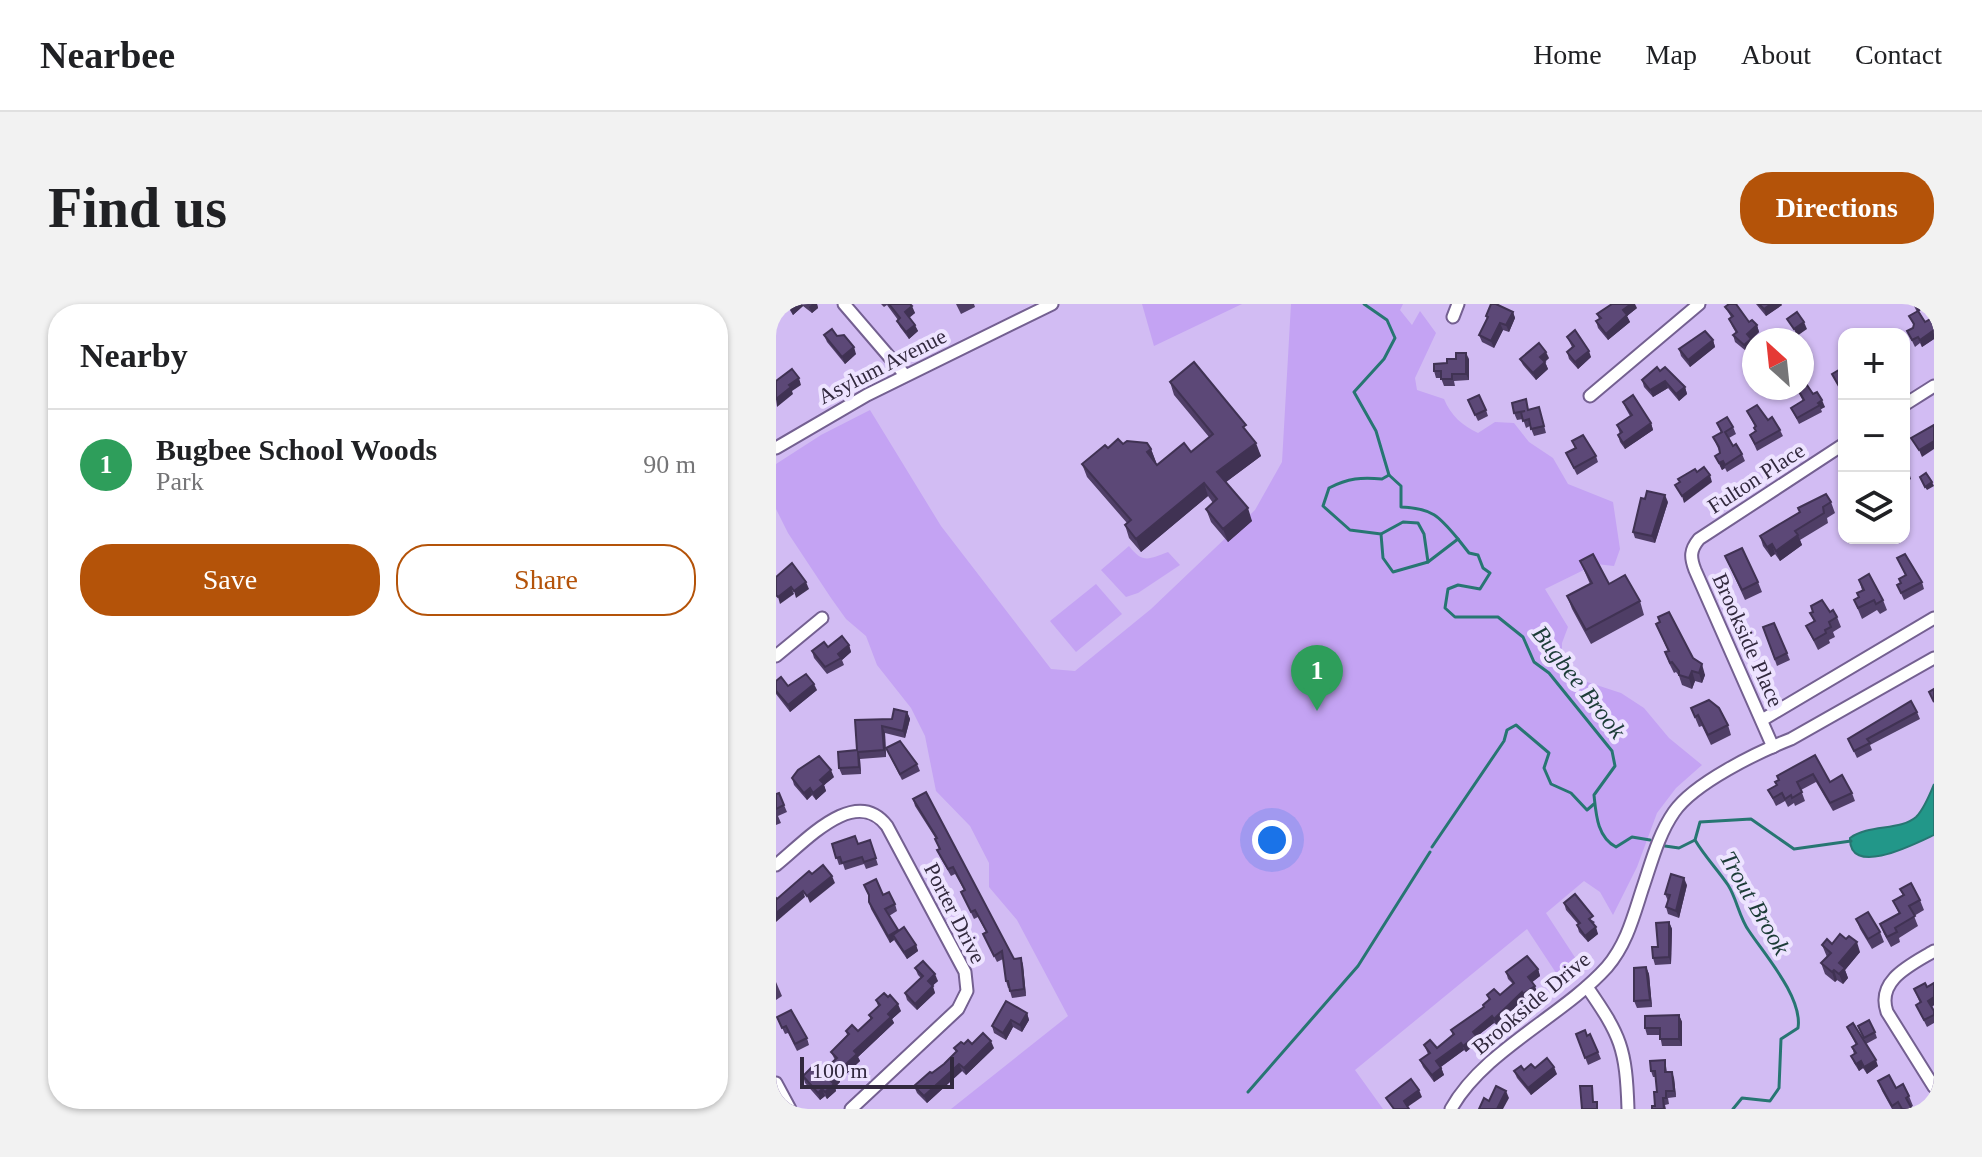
<!DOCTYPE html>
<meta charset="utf-8">
<style>
body{margin:0;font-family:Georgia,serif;background:#f2f2f2;color:#202124}
.controls{position:absolute;right:24px;top:24px;display:grid;overflow:hidden;border-radius:16px;box-shadow:0 2px 6px #0004}
.controls button{width:72px;height:72px;display:grid;place-items:center;padding:0;border:0;border-bottom:2px solid #e0e0e0;background:#fff;color:#202124;font:40px sans-serif}
.compass{position:absolute;left:966px;top:24px;width:72px;height:72px;border-radius:50%;background:#fff;box-shadow:0 2px 6px #0004;rotate:333deg}
.scale{position:absolute;left:24px;bottom:20px;width:154px;box-sizing:border-box;padding-left:8px;border:4px solid #32293e;border-top:0;font-size:22px;line-height:28px;white-space:nowrap;color:#32293e;-webkit-text-stroke:6px #ede3ff;paint-order:stroke}
.you{position:absolute;left:496px;top:536px;width:28px;height:28px;margin:-20px;border:6px solid #fff;border-radius:50%;background:#1a73e8;box-shadow:0 0 0 12px #1a73e833}
.badge{display:grid;place-items:center;width:52px;height:52px;border-radius:50%;background:#b45309;color:#fff;font-size:26px;font-weight:700}
.pin{position:absolute;translate:-50% -66px;filter:drop-shadow(0 2px 4px #0008)}
.pin::after{content:'';position:absolute;top:42px;width:28px;height:24px;background:inherit;clip-path:polygon(0 0,100% 0,50% 100%)}
.list{margin:0;padding:0;list-style:none}
h2{display:flex;justify-content:space-between;align-items:center;height:104px;margin:0;padding:0 32px;font-size:34px}
h2 small{font-size:26px;font-weight:400;color:#757577}
.list li{display:grid;grid-template-columns:52px 1fr auto;gap:24px;align-items:center;box-sizing:border-box;height:112px;padding:0 32px;border-top:2px solid #e0e0e0}
.list b{display:block;font-size:30px;white-space:nowrap}
.list p{margin:0;font-size:26px;white-space:nowrap;color:#757577}
.list em{font-size:26px;font-style:normal;color:#757577}
.actions{display:flex;gap:16px;padding:24px 32px}
.actions a{flex:1;padding:18px 0;border:2px solid #b45309;border-radius:32px;text-align:center;font-size:28px;color:#b45309}
.actions .main{background:#b45309;color:#fff}
.icon{flex:none;width:44px;height:44px;fill:none;stroke:currentColor;stroke-width:2;stroke-linecap:round;stroke-linejoin:round}
.map{position:relative;flex:none;width:1158px;height:805px;overflow:hidden;border-radius:32px}
header{display:flex;align-items:center;gap:48px;box-sizing:border-box;height:112px;padding:0 40px;background:#fff;border-bottom:2px solid #e0e0e0}
header strong{font-size:38px}
nav{display:flex;gap:44px;margin-inline-start:auto;font-size:28px}
.intro{display:flex;align-items:center;justify-content:space-between;box-sizing:border-box;height:192px;padding:0 48px}
h1{margin:0;font-size:56px}
.button{padding:20px 36px;border-radius:32px;background:#b45309;color:#fff;font-size:28px;font-weight:700}
main{display:flex;gap:48px;padding:0 48px}
aside{flex:1;background:#fff;border-radius:32px;box-shadow:0 2px 6px #0004}
.map>svg:first-child{display:block}
.green{fill:#c4a3f3}
.water{fill:#229789;stroke:#277672;stroke-width:2}
.lines{fill:none;stroke-linecap:round;stroke-linejoin:round}
.stream{stroke:#277672;stroke-width:3}
.minor-casing{stroke:#746091;stroke-width:15}
.minor{stroke:#fff;stroke-width:11}
.wall{fill:#4f3e66}
.shaded-wall{fill:#403253}
.building{fill:#5c4877;stroke:#403253;stroke-width:2}
.labels{text-anchor:middle;dominant-baseline:central;stroke-width:8;stroke-linejoin:round;paint-order:stroke}
.street-label{font-size:22px;fill:#32293e;stroke:#ede3ff}
.water-label{font-size:24px;font-style:italic;fill:#1c3c37;stroke:#ede3ff}
</style>
<header>
<strong>Nearbee</strong>
<nav><a>Home</a><a>Map</a><a>About</a><a>Contact</a></nav>
</header>
<div class="intro"><h1>Find us</h1><a class="button">Directions</a></div>
<main>
<aside>
<h2>Nearby<small></small></h2>
<ul class="list">
<li><span class="badge" style="background:#2e9e5b">1</span><div><b>Bugbee School Woods</b><p>Park</p></div><em>90 m</em></li>
</ul>
<div class="actions"><a class="main">Save</a><a>Share</a></div>
</aside>
<div class="map">
<svg width="1158" height="805" viewBox="0 0 1158 805">
<rect width="100%" height="100%" fill="#d2bcf3"/>
<g class="green">
<path d="M366,0H466L378,42Z"/>
<path d="M515,0H627L624,6L636,21L644,7L660,29L639,74L641,86L668,95C675,112 686,121 702,129L719,118L738,119L753,138L777,154L792,180L837,198L844,245L838,262L820,260L769,285L792,323L786,339V364L802,375L845,389L868,404L893,434L926,461L900,484L881,509L861,563L837,611L824,588L808,577L770,609L802,658L810,662L788,681L751,625L579,766L607,805H175L292,712L241,616L213,583V559L194,522L160,487L149,432L135,404L101,361L90,332L70,315L55,294L12,229L0,205V160L45,131L94,106L165,222L275,365L299,367L375,305L479,206L506,158Z"/>
<path d="M353,242C367,260 373,255 392,248L404,261L362,289L350,293L325,266Z"/>
<path d="M320,280L346,310L300,348L274,317Z"/>
</g>
<path class="water" d="M1158,480V531C1139,540 1073,574 1074,534C1093,520 1124,527 1140,513C1148,505 1154,490 1158,480Z"/>
<g class="lines">
<g class="stream">
<path d="M588,0L611,16L619,34L608,55L578,88L600,127L613,171L606,175C586,173 572,174 553,184L547,202L574,226L605,230L607,254L617,268L652,258L682,235L693,249L702,251L707,264L714,269L704,285L682,281L672,285L669,304L679,313H722L747,333L758,358L773,369L836,447L839,462L818,491C820,510 821,533 840,543L856,533L874,536"/>
<path d="M613,171L625,182V203C656,204 663,212 682,235"/>
<path d="M605,230L627,218L642,219L648,230L652,258"/>
<path d="M889,542L903,544L919,536"/>
<path d="M656,543L728,437L731,426L740,421L773,449L768,464L775,480L795,489L811,506L818,500"/>
<path d="M472,788L582,662L654,548"/>
<path d="M957,805L966,794L994,797L1003,784L1005,735L1022,724C1027,694 989,651 973,627C963,613 961,595 952,581C942,566 929,553 919,536L924,518L975,515L1018,545L1075,537"/>
</g>
<g class="minor-casing">
<g id="minor">
<path d="M68,0L129,71"/>
<path d="M677,13L682,0"/>
<path d="M814,92L923,0"/>
<path d="M1128,101L1158,82"/>
<path d="M0,144L91,91L276,0"/>
<path d="M0,352L46,314"/>
<path d="M986,416L1158,314"/>
<path d="M997,443L919,266C914,253 914,246 923,235L1068,140"/>
<path d="M0,561C28,539 79,480 111,522L189,668L191,687L182,705L75,805"/>
<path d="M1158,647C1135,661 1100,676 1111,708L1158,783"/>
<path d="M811,683C845,732 850,744 852,805"/>
<path d="M0,779L14,805"/>
<path d="M675,805C707,747 787,712 831,663C850,641 857,614 866,586C875,560 882,531 898,508C918,479 982,448 1015,435L1158,354"/>
</g>
</g>
<use href="#minor" class="minor"/>
</g>
<g class="wall">
<path d="M10,0H41L42,4L36,9L27,2L17,11Z"/>
<path d="M105,0H134L139,9L133,13L142,27L133,35L124,23L121,17L122,16L111,1L108,3Z"/>
<path d="M180,0H198L199,3L185,10Z"/>
<path d="M980,0H1005L1006,1L990,12Z"/>
<path d="M1137,0H1151V2L1143,7L1149,18L1158,13V35L1146,43L1144,39L1139,43L1131,27L1137,24L1138,22L1133,12L1141,8Z"/>
<path d="M949,3L973,18L981,21L983,28L975,36L977,42L970,47L959,38L957,31L960,29L956,22L953,15L955,13Z"/>
<path d="M861,4L851,12L854,18L832,36L822,24L820,17L823,15L821,10Z"/>
<path d="M737,8L739,14L733,28L727,26L718,44L706,38L703,31L711,15L710,12Z"/>
<path d="M48,31L61,32L80,50L69,60L51,38Z"/>
<path d="M791,33L815,53L802,65L793,55L791,48L796,43Z"/>
<path d="M937,36L939,43L914,63L905,52L903,45Z"/>
<path d="M773,54L769,58L772,65L760,76L747,61L744,55Z"/>
<path d="M693,55V76L678,77L679,82H668L665,74H660L658,67L671,59Z"/>
<path d="M884,67L909,83L911,90L903,97L892,84L877,93L868,83L866,76Z"/>
<path d="M394,78L474,131L485,152L450,178L476,217L452,238L435,218L430,205L437,199L432,192L365,248L353,234L349,221L351,219L311,173L306,160L332,144L347,140L375,145L381,161L415,148L433,133L398,91Z"/>
<path d="M1020,84H1026L1049,103L1045,105L1046,108L1023,120L1015,104L1027,97Z"/>
<path d="M692,96L710,106L712,112L702,117Z"/>
<path d="M847,98L875,119L877,126L849,145L844,138L842,131L844,130L841,121L854,112L850,105Z"/>
<path d="M763,103L770,129L758,132L754,122L750,124L747,115L741,116L738,109Z"/>
<path d="M971,107L992,116L1004,126L1007,132L981,147L974,131L980,128L978,124L979,123Z"/>
<path d="M941,119L957,123L960,130L953,134L957,142L966,150L969,157L951,168L949,164L946,166L939,152L944,149L937,133L945,129Z"/>
<path d="M796,137L820,152L822,158L801,171L790,149L799,144Z"/>
<path d="M892,198L879,239L859,234L857,228Z"/>
<path d="M1055,198L1059,209L1051,214L1052,219L1024,236L1026,241L1004,257L999,250L995,253L987,242L984,232L1024,208L1022,204Z"/>
<path d="M949,252L982,278L986,288L969,296Z"/>
<path d="M1121,254L1146,278L1148,285L1128,296L1121,281L1125,280L1123,275L1129,271Z"/>
<path d="M804,257L833,280L864,297L868,311L815,340L796,305L791,292L814,280Z"/>
<path d="M1083,276L1107,296L1111,306L1104,310L1101,306L1086,315L1078,296L1083,294L1086,286Z"/>
<path d="M1035,302L1054,308L1061,313L1065,323L1057,328L1059,333L1053,336L1054,339L1042,346L1030,322L1038,318L1034,309L1037,308Z"/>
<path d="M880,320L917,354L929,371L926,379L919,377L916,385L906,381L903,372L900,368L898,369L893,359L889,348L892,347Z"/>
<path d="M987,323L1011,349L1014,356L1001,362Z"/>
<path d="M73,341L75,348L66,356L68,361L51,370L38,354L36,347L52,343Z"/>
<path d="M0,377L12,382L41,386L14,408L0,390Z"/>
<path d="M915,404L952,421L955,431L935,441L926,422L923,423Z"/>
<path d="M131,408L134,415L129,434L109,429L110,453L84,455L85,470L66,471L63,464L81,446L116,415Z"/>
<path d="M1141,408L1144,415L1094,441L1096,446L1081,454L1072,435Z"/>
<path d="M110,444L141,460L144,467L126,476Z"/>
<path d="M1039,451L1054,478L1076,489L1079,497L1057,507L1040,478L1025,486L1029,497L1019,502L1018,499L1012,503L1009,497L1000,502L992,486L1000,482Z"/>
<path d="M58,473L48,481L50,487L40,496L36,491L31,496L18,481L16,474Z"/>
<path d="M0,490L8,501L11,508L2,512L5,519L0,521Z"/>
<path d="M137,495L238,655L245,654L247,661L250,692L236,694L233,684H232L230,677L227,655L221,658L207,630L210,628L202,613L198,615L185,588L188,586L179,570L175,572L164,553L161,546L163,545L160,535L139,502Z"/>
<path d="M94,536L102,561L90,565L88,560L69,566L67,560L63,561L56,540H82Z"/>
<path d="M88,581L107,591L119,600L121,607L113,612L122,627L140,641L142,647L131,655L118,636L114,639L95,605L93,598V592Z"/>
<path d="M911,581L903,614L892,610L890,603L892,597L889,590Z"/>
<path d="M1124,585L1144,596L1148,606L1138,612L1142,622L1123,634L1124,638L1115,643L1108,630L1104,620L1123,610L1117,597L1127,592Z"/>
<path d="M788,599L819,618L817,620L822,630L812,638L803,628L801,621L802,620L790,606Z"/>
<path d="M1080,615L1104,628L1108,638L1096,645L1084,625Z"/>
<path d="M893,618L896,625L895,660L879,661L877,654Z"/>
<path d="M1056,640L1084,648L1069,666L1072,674L1067,680L1061,676L1059,678L1049,670L1045,659L1051,653L1046,641Z"/>
<path d="M870,663L873,670L876,703L861,704L858,697Z"/>
<path d="M139,664L162,677L156,682L159,689L141,706L131,696L129,689L145,674L142,671Z"/>
<path d="M762,665L764,672L756,678L761,688L750,697L748,695L721,721L718,719L700,733L702,738L690,748L688,746L665,763L668,771L658,778L647,763L644,756L652,750L648,741L661,744L677,732L675,726L707,703V701L713,696L711,691H724L737,680L732,675L730,668Z"/>
<path d="M0,678L6,692L0,696Z"/>
<path d="M1158,679V701L1156,703L1158,707V719L1151,723L1140,701L1144,699L1138,685L1151,683Z"/>
<path d="M100,696L125,707L116,715L118,719L82,753L84,757L64,776V778L59,783L60,787L51,795L49,792L44,796L29,779L27,772L42,771L59,756L55,748L71,731L70,727H82L95,716L93,711L102,702Z"/>
<path d="M251,709L253,716L246,728L237,723L230,736L218,729L216,722Z"/>
<path d="M903,711L906,718V742H886L884,731H871L869,724Z"/>
<path d="M1,713L31,734L33,741L21,747L12,729L9,730Z"/>
<path d="M1082,722L1099,728L1101,734L1090,740Z"/>
<path d="M1071,723L1102,762L1091,770L1087,764L1083,767L1078,759L1075,752L1078,750L1076,743L1080,741Z"/>
<path d="M800,730L811,732L822,748L825,755L812,761Z"/>
<path d="M188,740H196L218,744L190,771L186,767L151,799L141,789L138,782L168,760L180,748L178,744Z"/>
<path d="M889,756L891,768L898,774L900,793L892,794L893,800L889,801L890,805H876L879,802L881,788L880,773H877L875,767Z"/>
<path d="M759,764L781,770L755,791L741,774L738,767Z"/>
<path d="M1102,777L1120,784L1133,792L1137,802L1135,803L1136,805H1116L1106,787Z"/>
</g>
<g class="shaded-wall">
<path d="M19,0H26L27,2L17,11L14,4Z"/>
<path d="M36,0H41L42,4L36,9L33,3Z"/>
<path d="M855,0H859L861,4L851,12L854,18L832,36L830,30L847,6Z"/>
<path d="M995,0H1005L1006,1L990,12L988,5Z"/>
<path d="M1141,0H1151V2L1142,8L1139,1Z"/>
<path d="M136,2L139,9L132,15L129,8Z"/>
<path d="M737,8L739,14L733,28L730,21Z"/>
<path d="M1028,18L1031,25L1021,32L1018,25Z"/>
<path d="M724,19L727,26L718,44L715,37Z"/>
<path d="M139,21L142,27L133,35L130,28Z"/>
<path d="M981,21L983,28L975,36L977,42L970,47L968,41L971,30Z"/>
<path d="M1158,26V35L1146,43L1144,36Z"/>
<path d="M937,36L939,43L914,63L912,56Z"/>
<path d="M78,43L80,50L69,60L66,53Z"/>
<path d="M813,47L815,53L802,65L799,58Z"/>
<path d="M770,48L773,54L767,59L764,53Z"/>
<path d="M690,49L693,55V76L690,70Z"/>
<path d="M769,58L772,65L760,76L757,69Z"/>
<path d="M23,74L25,81L16,87L17,90L1,103L0,95L13,81Z"/>
<path d="M889,77L892,84L877,93L874,86Z"/>
<path d="M909,83L911,90L903,97L900,90Z"/>
<path d="M1046,96L1049,103L1045,105L1042,99Z"/>
<path d="M875,119L877,126L849,145L847,139Z"/>
<path d="M1158,137V145L1146,153L1143,146Z"/>
<path d="M480,139L485,152L446,181L441,168Z"/>
<path d="M375,145L380,158L376,162L371,148Z"/>
<path d="M947,157L949,164L946,166L943,159Z"/>
<path d="M1132,165L1135,175L1128,180V167Z"/>
<path d="M934,171L936,178L908,199L906,192Z"/>
<path d="M1156,178L1158,182L1151,186L1149,183Z"/>
<path d="M428,179L432,192L365,248L360,235Z"/>
<path d="M889,191L892,198L879,239L876,232Z"/>
<path d="M472,204L476,217L452,238L447,225Z"/>
<path d="M1022,231L1026,241L1004,257L1000,247Z"/>
<path d="M996,240L999,250L995,253L991,243Z"/>
<path d="M30,278L33,285L20,294L18,287Z"/>
<path d="M15,283L18,290L4,300L2,293Z"/>
<path d="M73,341L75,348L66,356L62,350Z"/>
<path d="M926,360L929,371L926,379L923,369Z"/>
<path d="M916,367L919,377L916,385L913,374Z"/>
<path d="M38,380L41,386L14,408L12,401Z"/>
<path d="M131,408L134,415L129,434L127,427Z"/>
<path d="M106,422L109,429L110,453L108,446Z"/>
<path d="M82,448L84,455L85,470L83,463Z"/>
<path d="M55,466L58,473L48,481L50,487L40,496L37,489L44,476Z"/>
<path d="M34,484L36,491L31,496L28,489Z"/>
<path d="M56,572L59,579L34,599L31,592Z"/>
<path d="M908,574L911,581L903,614L900,607Z"/>
<path d="M27,587L29,593L0,618V609Z"/>
<path d="M893,618L896,625L895,660L893,653Z"/>
<path d="M820,623L822,630L812,638L809,632Z"/>
<path d="M122,626L124,632L117,631L118,636L114,639L112,632Z"/>
<path d="M1081,638L1084,648L1069,666L1072,674L1067,680L1063,670V659Z"/>
<path d="M140,641L142,647L131,655L128,648Z"/>
<path d="M245,654L247,661L250,692L248,685Z"/>
<path d="M870,663L873,670L876,703L874,696Z"/>
<path d="M762,665L764,672L754,680L752,673Z"/>
<path d="M1058,666L1061,676L1059,678L1056,668Z"/>
<path d="M159,670L162,677L154,684L152,677Z"/>
<path d="M157,682L159,689L141,706L139,700Z"/>
<path d="M759,682L761,688L750,697L747,690Z"/>
<path d="M746,688L748,695L721,721L718,715Z"/>
<path d="M1158,693V701L1155,703L1152,697Z"/>
<path d="M122,700L125,707L116,715L118,719L82,753L84,757L64,776V778L59,783L60,787L51,795L49,788L60,769L78,747Z"/>
<path d="M251,709L253,716L246,728L244,721Z"/>
<path d="M903,711L906,718V742L903,735Z"/>
<path d="M716,712L718,719L700,733L702,738L690,748L687,742L697,728Z"/>
<path d="M235,716L237,723L230,736L227,729Z"/>
<path d="M215,737L218,744L190,771L188,764Z"/>
<path d="M685,739L688,746L663,764L660,757Z"/>
<path d="M1100,756L1102,762L1091,770L1088,763Z"/>
<path d="M1085,757L1087,764L1083,767L1080,760Z"/>
<path d="M183,760L186,767L151,799L148,792Z"/>
<path d="M778,763L781,770L755,791L752,784Z"/>
<path d="M665,764L668,771L658,778L656,771Z"/>
<path d="M896,768L898,774L900,793L898,787Z"/>
<path d="M46,785L49,792L44,796L42,789Z"/>
<path d="M643,786L646,793L630,804L628,797Z"/>
<path d="M730,787L733,794L727,805H721Z"/>
</g>
<g class="building">
<path d="M113,0H134L136,2L129,8L139,21L130,28L121,17L124,14Z"/>
<path d="M715,0H720L737,8L730,21L724,19L715,37L703,31L712,13L710,12Z"/>
<path d="M836,0H855L847,6L851,11L830,30L820,17L825,14L821,10Z"/>
<path d="M953,0H960L973,18L976,16L981,21L971,30L975,35L968,41L957,31L961,28L953,15L957,12L949,3Z"/>
<path d="M983,0H995L988,5Z"/>
<path d="M1142,7L1149,18L1158,13V26L1144,36L1142,33L1136,36L1131,27L1137,24L1138,20L1133,12Z"/>
<path d="M1021,8L1028,18L1018,25L1011,15Z"/>
<path d="M56,25L61,32L68,31L78,43L66,53L48,31Z"/>
<path d="M799,26L813,47L799,58L791,48L798,42L791,33Z"/>
<path d="M929,27L937,36L912,56L903,45Z"/>
<path d="M763,39L770,48L764,53L769,58L757,69L744,55Z"/>
<path d="M680,49H690V70H676V75H665V67H658V60L671,59V55H680Z"/>
<path d="M418,58L470,121L467,123L480,139L441,168L472,204L447,225L430,205L441,195L428,179L360,235L349,221L355,216L306,160L329,141L332,144L342,135L347,140L351,137L371,139L375,145L371,148L381,161L408,139L415,148L437,130L394,78Z"/>
<path d="M881,63L884,67L889,63L909,83L900,90L889,77L874,86L866,76Z"/>
<path d="M1068,63V81L1064,84L1056,70Z"/>
<path d="M16,65L23,74L13,81L15,83L0,95V77Z"/>
<path d="M1027,75L1037,90L1041,88L1046,96L1042,99L1044,101L1021,114L1015,104L1028,96L1021,84H1026V76Z"/>
<path d="M703,91L710,106L699,111L692,96Z"/>
<path d="M857,91L875,119L847,139L842,131L846,128L841,121L856,111L847,98Z"/>
<path d="M750,95L752,106L763,103L768,122L755,125L753,115L747,117L745,108L749,107L738,109L736,99Z"/>
<path d="M981,101L992,116L996,113L1004,126L979,140L974,131L980,127L978,124L980,122L971,107Z"/>
<path d="M951,113L957,123L949,128L957,142L960,140L966,150L949,161L947,157L943,159L939,152L944,149L943,143L937,133L946,128L941,119Z"/>
<path d="M1158,121V137L1143,146L1135,134Z"/>
<path d="M807,131L820,152L798,164L790,149L800,144L796,137Z"/>
<path d="M928,163L934,171L906,192L899,181L904,178L902,175L919,165L921,168Z"/>
<path d="M1150,169L1156,178L1149,183L1144,173Z"/>
<path d="M871,187L889,191L876,232L857,228L865,194L869,195Z"/>
<path d="M1050,190L1055,198L1047,203L1048,209L1019,227L1022,231L1000,247L996,240L991,243L984,232L1024,208L1022,204Z"/>
<path d="M966,244L982,278L966,286L949,252Z"/>
<path d="M817,250L833,280L849,271L864,297L810,326L791,292L816,279L804,257Z"/>
<path d="M1129,250L1146,278L1125,289L1121,281L1125,279L1123,275L1130,271L1121,254Z"/>
<path d="M16,259L30,278L18,287L15,283L2,293L0,291V273Z"/>
<path d="M1093,270L1107,296L1100,300L1098,296L1082,304L1078,296L1083,293L1081,289L1088,286L1083,276Z"/>
<path d="M1046,296L1054,308L1057,306L1061,313L1053,318L1055,323L1049,326L1050,329L1038,336L1030,322L1039,317L1034,309L1037,308L1035,302Z"/>
<path d="M893,308L917,354L926,360L923,369L916,367L913,374L903,371V367L896,358L894,359L889,348L893,347L880,320L884,318L882,313Z"/>
<path d="M998,319L1011,349L999,355L987,323Z"/>
<path d="M66,332L73,341L62,350L65,354L49,363L36,347L48,338L52,343Z"/>
<path d="M30,370L38,380L12,401L0,387V377L5,373L12,382Z"/>
<path d="M1158,385V398L1153,388Z"/>
<path d="M933,396L943,404L952,421L932,431L922,411L919,413L915,404Z"/>
<path d="M1135,397L1141,408L1091,435L1094,439L1078,447L1072,435Z"/>
<path d="M118,405L131,408L127,427L106,422L108,446L82,448L83,463L63,464L62,448L81,446L79,416L116,415Z"/>
<path d="M124,437L141,460L124,470L110,444Z"/>
<path d="M1039,451L1054,478L1066,471L1076,489L1054,499L1037,470L1021,478L1026,488L1016,494L1015,491L1009,495L1006,489L997,494L992,486L1001,481L999,478L1003,476L1001,472Z"/>
<path d="M43,452L55,466L44,476L48,480L37,489L34,484L28,489L16,474L22,466Z"/>
<path d="M150,488L238,655L245,654L248,685L234,687L232,677H230L226,647L218,652L207,630L211,628L199,606L195,608L185,588L189,586L177,563L172,565L161,546L164,545L159,535L161,534L137,495Z"/>
<path d="M3,489L8,501L0,505V490Z"/>
<path d="M79,532L82,540L94,536L100,554L88,558L86,553L66,559L64,553L60,554L56,540Z"/>
<path d="M47,561L56,572L31,592L27,587L0,609V594L1,595L33,567L36,570Z"/>
<path d="M895,570L908,574L900,607L890,603L894,591L889,590Z"/>
<path d="M100,575L107,591L113,588L119,600L109,605L122,626L112,632L93,598V591L88,581Z"/>
<path d="M1135,579L1144,596L1133,602L1139,612L1119,624L1121,628L1111,633L1104,620L1124,609L1117,597L1128,591L1124,585Z"/>
<path d="M799,590L817,612L813,615L820,623L809,632L801,621L804,619L788,599Z"/>
<path d="M1092,608L1104,628L1092,635L1080,615Z"/>
<path d="M893,618V653L877,654L876,643H882L880,619Z"/>
<path d="M128,623L140,641L128,648L117,631Z"/>
<path d="M1064,630L1070,635L1073,632L1081,638L1063,659L1069,664L1063,670L1058,666L1056,668L1045,659L1055,649L1046,641L1051,635L1056,640Z"/>
<path d="M751,652L762,665L752,673L759,682L747,690L746,688L718,715L716,712L697,728L700,732L687,742L685,739L660,757L665,764L656,771L644,756L654,749L648,741L654,736L661,744L678,730L675,726L708,703L707,701L714,695L711,691L718,685L724,691L738,679L730,668Z"/>
<path d="M147,657L159,670L152,677L157,682L139,700L129,689L147,672L139,664Z"/>
<path d="M870,663L874,696L858,697V664Z"/>
<path d="M1149,679L1151,683L1158,679V693L1152,697L1158,707V711L1148,716L1140,701L1145,698L1138,685Z"/>
<path d="M108,689L112,693L114,691L122,700L112,710L115,713L78,747L81,750L60,769L62,771L55,777L58,780L49,788L46,785L42,789L27,772L35,764L42,771L61,754L55,748L73,730L70,727L76,721L82,727L96,714L93,711L104,701L100,696Z"/>
<path d="M230,697L251,709L244,721L235,716L227,729L216,722Z"/>
<path d="M15,706L31,734L19,740L10,722L6,724L1,713Z"/>
<path d="M903,711V735H884V724H869V712Z"/>
<path d="M1093,716L1099,728L1088,734L1082,722Z"/>
<path d="M1077,719L1100,756L1088,763L1085,757L1080,760L1075,752L1080,749L1076,743L1081,740L1071,723Z"/>
<path d="M809,726L811,732L814,730L822,748L809,754L800,730Z"/>
<path d="M207,729L215,737L188,764L183,760L148,792L138,782L154,768L156,769L168,760L181,747L178,744L185,738L188,740L192,736L196,740Z"/>
<path d="M771,754L778,763L752,784L738,767L745,762L748,766L755,760L759,764Z"/>
<path d="M889,756V768H896L898,787H890V794H887L888,805H876V802H879L878,788H881L879,767H875L874,757Z"/>
<path d="M1113,771L1120,784L1127,780L1133,792L1130,794L1136,805H1126L1122,798L1116,802L1102,777Z"/>
<path d="M635,775L643,786L628,797L633,805H618L610,794Z"/>
<path d="M720,782L730,787L721,805H703L708,794L713,797Z"/>
<path d="M804,782H816L817,798H821V805H806Z"/>
</g>
<g class="labels">
<g class="street-label">
<text transform="translate(106 62) rotate(-27)">Asylum Avenue</text>
<text transform="translate(980 174) rotate(-33)">Fulton Place</text>
<text transform="translate(972 336) rotate(66)">Brookside Place</text>
<text transform="translate(179 609) rotate(63)">Porter Drive</text>
<text transform="translate(755 699) rotate(-40)">Brookside Drive</text>
</g>
<g class="water-label">
<text transform="translate(803 378) rotate(52)">Bugbee Brook</text>
<text transform="translate(979 599) rotate(60)">Trout Brook</text>
</g>
</g>
</svg>
<div class="controls">
<button>+</button>
<button>−</button>
<button><svg class="icon" aria-label="layers" viewBox="0 0 24 24"><path d="M12 4l9 5-9 5-9-5zM3 14l9 5 9-5"/></svg></button>
</div>
<svg class="compass" viewBox="-18 -18 36 36"><path d="M0-13l5 13h-10z" fill="#e53935"/><path d="M0 13l5-13h-10z" fill="#757577"/></svg>
<div class="scale">100 m</div>
<div class="you"></div>
<div class="pin badge" style="left:541px;top:407px;background:#2e9e5b">1</div>
</div>
</main>
